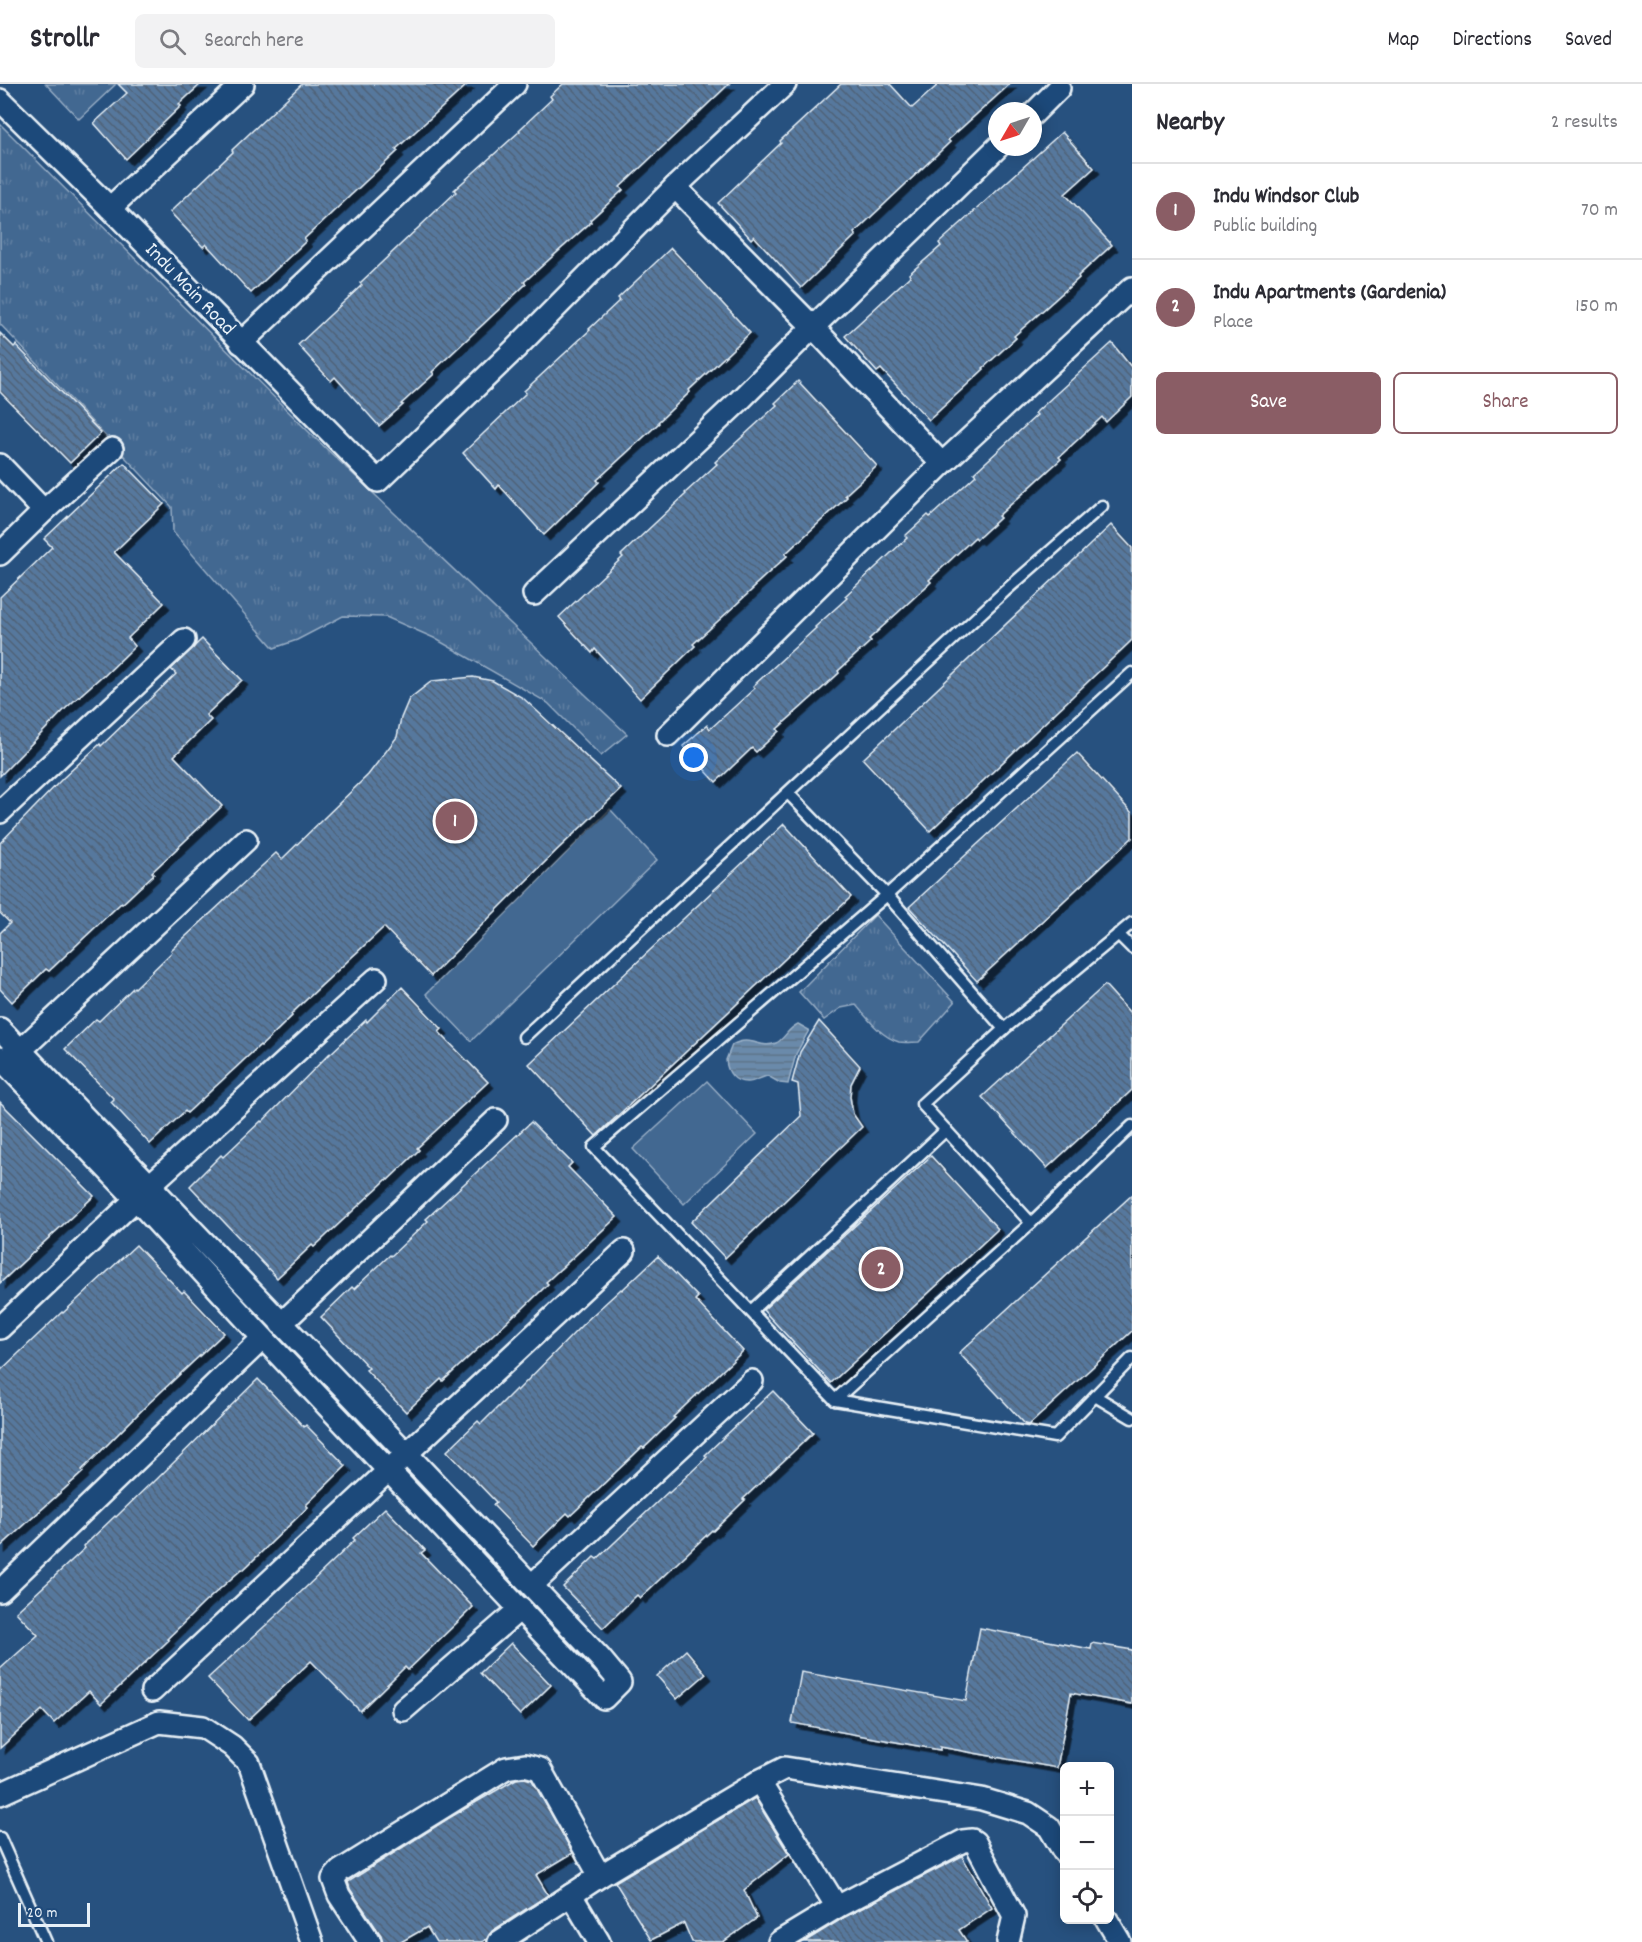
<!DOCTYPE html>
<meta charset="utf-8">
<style>
body{margin:0;font-family:Dekko,sans-serif;background:#f2f2f3;color:#2b2b33}
.controls{position:absolute;right:18px;bottom:18px;display:grid;overflow:hidden;border-radius:9px;box-shadow:0 3px 15px #0003}
.controls button{width:54px;height:54px;display:grid;place-items:center;padding:0;border:0;border-bottom:2px solid #e1e1e2;background:#fff;color:#2b2b33;font:30px sans-serif}
.compass{position:absolute;left:988px;top:18px;width:54px;height:54px;border-radius:50%;background:#fff;box-shadow:0 3px 15px #0003;rotate:231deg}
.scale{position:absolute;left:18px;bottom:15px;width:72px;box-sizing:border-box;padding-left:6px;border:3px solid #e8f1f8;border-top:0;font-size:16px;line-height:21px;white-space:nowrap;color:#e8f1f8;-webkit-text-stroke:4px #1f4a7a;paint-order:stroke}
.you{position:absolute;left:694px;top:674px;width:21px;height:21px;margin:-15px;border:4px solid #fff;border-radius:50%;background:#1a73e8;box-shadow:0 0 0 9px #1a73e833}
.badge{display:grid;place-items:center;width:39px;height:39px;border-radius:50%;background:#8a5d65;color:#fff;font-size:20px;font-weight:700}
.pin{position:absolute;translate:-50% -50%;border:3px solid #fff;box-shadow:0 2px 6px #0006}
.list{margin:0;padding:0;list-style:none}
h2{display:flex;justify-content:space-between;align-items:center;height:78px;margin:0;padding:0 24px;font-size:26px}
h2 small{font-size:20px;font-weight:400;color:#7c7c81}
.list li{display:grid;grid-template-columns:39px 1fr auto;gap:18px;align-items:center;box-sizing:border-box;height:96px;padding:0 24px;border-top:2px solid #e1e1e2}
.list b{display:block;font-size:22px;white-space:nowrap}
.list p{margin:0;font-size:20px;white-space:nowrap;color:#7c7c81}
.list em{font-size:20px;font-style:normal;color:#7c7c81}
.actions{display:flex;gap:12px;padding:18px 24px}
.actions a{flex:1;padding:14px 0;border:2px solid #8a5d65;border-radius:9px;text-align:center;font-size:21px;color:#8a5d65}
.actions .main{background:#8a5d65;color:#fff}
.icon{flex:none;width:33px;height:33px;fill:none;stroke:currentColor;stroke-width:2;stroke-linecap:round;stroke-linejoin:round}
.map{position:relative;flex:none;width:1132px;height:1858px;overflow:hidden}
header{display:flex;align-items:center;gap:36px;box-sizing:border-box;height:84px;padding:0 30px;background:#fff;border-bottom:2px solid #e1e1e2}
header strong{font-size:28px}
nav{display:flex;gap:33px;margin-inline-start:auto;font-size:21px}
.search{width:420px;height:54px;background:#f2f2f3;display:flex;align-items:center;gap:15px;box-sizing:border-box;padding:0 21px;border-radius:9px;color:#7c7c81;font-size:22px}
main{display:flex}
aside{flex:1;background:#fff}
.map>svg:first-child{display:block}
.grass{fill:url(#grass-tufts);stroke:#96acc4;stroke-width:1.5}
.pitch{fill:#436891;stroke:#96acc4;stroke-width:1.5}
.water{fill:url(#water-rules);stroke:#9db3c9;stroke-width:1.5}
.building{fill:url(#building-back-hatch);stroke:#e8f1f8;stroke-width:1.5;filter:url(#shadow)}
.lines{fill:none;stroke-linecap:round;stroke-linejoin:round}
.lane-casing{stroke:#e8f1f8;stroke-width:15}
.street-casing{stroke:#e8f1f8;stroke-width:26}
.lane{stroke:#1f4a7a;stroke-width:10}
.street{stroke:#1f4a7a;stroke-width:21}
.labels{text-anchor:middle;dominant-baseline:central;stroke-width:6;stroke-linejoin:round;paint-order:stroke}
.street-label{font-size:21px;fill:#e8f1f8;stroke:#1f4a7a}
</style>
<header>
<strong>Strollr</strong>
<div class="search"><svg class="icon" aria-label="search" viewBox="0 0 24 24"><circle cx="10" cy="10" r="6"/><path d="M15 15l6 6"/></svg>Search here</div>
<nav><a>Map</a><a>Directions</a><a>Saved</a></nav>
</header>
<main>
<div class="map">
<svg width="1132" height="1858" viewBox="0 0 1132 1858">
<defs>
<pattern id="grass-tufts" width="24" height="20" patternUnits="userSpaceOnUse" patternTransform="scale(1.5)"><rect width="24" height="20" fill="#436891"/><path d="M3 7l-1-3M5 7V3M7 7l1-3M15 17l-1-3M17 17v-4M19 17l1-3" fill="none" stroke="#5e7ea1"/></pattern>
<pattern id="water-rules" width="6" height="5" patternUnits="userSpaceOnUse" patternTransform="scale(1.5)"><rect width="6" height="5" fill="#6b8aaa"/><path d="M0 2.5h6" fill="none" stroke="#5e7388"/></pattern>
<pattern id="building-back-hatch" width="6" height="6" patternUnits="userSpaceOnUse" patternTransform="scale(1.5)"><rect width="6" height="6" fill="#57789d"/><path d="M-1 5l2 2M0 0l6 6M5-1l2 2" fill="none" stroke="#4f6278"/></pattern>
<filter id="shadow"><feDropShadow dx="5.5" dy="5.5" stdDeviation="0" flood-color="#0009"/></filter>
</defs>
<rect width="100%" height="100%" fill="#27517f"/>
<filter id="ink" filterUnits="userSpaceOnUse"><feTurbulence type="fractalNoise" baseFrequency=".0167" numOctaves="2"/><feDisplacementMap in="SourceGraphic" scale="12" xChannelSelector="R" yChannelSelector="G"/><feConvolveMatrix kernelMatrix="1 2 1 2 8 2 1 2 1" color-interpolation-filters="sRGB"/></filter>
<g filter="url(#ink)">
<g class="grass">
<path d="M46,0H116L79,35Z"/>
<path d="M0,40L313,352L627,650L601,672L548,619L434,554L386,533L343,532L297,556L274,564L173,448L172,423L0,240Z"/>
<path d="M875,831L955,918L919,958C913,958 905,959 899,958C881,953 867,934 856,921L841,924L824,936L799,908Z"/>
</g>
<g class="pitch">
<path d="M610,725L657,776L471,957L426,910Z"/>
<path d="M707,997L757,1050L684,1120L633,1065Z"/>
</g>
<path class="water" d="M798,940L809,946L796,970L788,1000L780,999L768,992C761,993 754,998 748,998C734,999 727,988 726,976L732,961C751,950 760,966 776,959C784,956 787,945 798,940Z"/>
<g class="building">
<path d="M118,0H201L179,20L181,22L126,75L94,39L127,9Z"/>
<path d="M302,0H468L396,65L398,67L304,155L306,157L251,209L206,160L203,163L170,128L233,68L232,66Z"/>
<path d="M563,0H729L620,103L623,106L590,136L591,138L524,198L526,200L432,288L434,290L401,320L403,321L379,342L335,293L331,297L298,261L362,201L360,199L456,108L454,106L520,47L519,46L552,15L550,12Z"/>
<path d="M841,0H890L912,24L939,0H1010L948,56L950,58L854,149L856,151L801,204L754,152L751,155L718,119L781,59L780,57Z"/>
<path d="M1062,48L1094,84L1065,110L1112,161L1078,192L1079,194L1014,252L1016,254L983,284L984,285L929,336L881,285L877,288L845,252L910,192L909,190L941,162L939,159Z"/>
<path d="M671,164L750,249L689,306L690,308L658,338L659,339L597,396L599,398L544,451L499,401L496,405L463,369L526,309L524,307L590,246L589,245L620,216L618,214Z"/>
<path d="M0,249L14,263L16,261L101,349L70,379L0,308Z"/>
<path d="M1112,259L1132,284V313L1106,338L1102,333L1059,373L1061,375L998,432L1000,434L977,455L975,453L929,496L931,498L869,555L871,557L838,587L839,589L777,645L779,647L756,668L752,664L716,698L683,662L707,641L710,645L755,604L753,602L816,544L815,543L847,514L845,512L907,454L905,452L928,431L930,433L976,391L974,389L1037,331L1035,329Z"/>
<path d="M798,297L877,382L845,411L847,413L785,470L787,472L754,502L755,503L693,560L695,562L640,615L595,565L592,569L559,533L623,473L621,471L686,410L685,409L717,380L715,378L777,321L775,319Z"/>
<path d="M124,379L164,420L114,468L164,519L128,554L135,562L104,592L103,591L66,624L0,692V513L52,463L44,455Z"/>
<path d="M1111,441L1132,464V556L930,747L863,675Z"/>
<path d="M202,555L242,596L206,631L211,636L174,672L222,722L152,788L154,790L122,820L121,819L49,887L46,885L12,918L0,905V849L10,839L0,829V759L63,694L100,660L101,662L176,590L171,585Z"/>
<path d="M473,593L493,597L523,614L621,705L557,766L431,892L384,843L291,930L292,932L261,962L260,961L187,1029L185,1027L150,1060L111,1018L114,1015L65,965L96,935L99,937L134,903L135,904L172,868L171,866L276,769L282,775L368,691L397,653L401,634L409,615L432,597Z"/>
<path d="M1077,669L1132,729V754L977,897L909,823Z"/>
<path d="M784,740L851,813L596,1052L529,980Z"/>
<path d="M1105,901L1132,931V1006L1047,1084L982,1013Z"/>
<path d="M402,903L442,945L439,948L488,998L417,1064L419,1066L388,1096L387,1095L314,1163L312,1161L277,1194L190,1102L221,1071L223,1073L261,1037L262,1038L329,970V971L366,936L367,938Z"/>
<path d="M819,937L860,982L851,1000L850,1013L853,1030L862,1043L725,1174L691,1138L801,1032L798,1000L792,998L800,968Z"/>
<path d="M0,1018L94,1112L0,1199Z"/>
<path d="M531,1038L572,1079L568,1083L617,1133L546,1198L548,1200L517,1230L516,1229L443,1297L441,1295L406,1328L366,1286L369,1284L321,1233L352,1203L354,1205L390,1171L391,1172L428,1137L426,1135Z"/>
<path d="M931,1072L998,1145L831,1299L763,1226Z"/>
<path d="M1132,1111V1247L1029,1341L1025,1340L959,1269Z"/>
<path d="M136,1161L182,1209L184,1207L224,1249L149,1319L82,1386L83,1388L0,1463V1287L62,1228L63,1229Z"/>
<path d="M658,1172L698,1213L695,1216L743,1267L673,1333L675,1334L644,1364L642,1363L570,1432L567,1429L533,1462L493,1421L496,1418L447,1367L478,1337L481,1340L516,1305L517,1307L584,1239L621,1205L622,1206Z"/>
<path d="M258,1295L304,1343L306,1341L346,1382L306,1421L308,1423L243,1486L242,1485L205,1518L167,1555L169,1556L101,1620L89,1607L54,1639L42,1626L0,1664V1585L38,1551L16,1528L85,1464L84,1462L115,1432L116,1433L152,1398L153,1399Z"/>
<path d="M773,1307L813,1349L743,1415L745,1416L713,1447L712,1446L640,1514L637,1511L603,1544L563,1503L594,1473L597,1475L668,1408L669,1409L707,1373L705,1371Z"/>
<path d="M385,1424L425,1466L421,1469L473,1523L408,1586L405,1583L360,1627L311,1577L248,1636L208,1594L277,1531L355,1456L353,1454Z"/>
<path d="M980,1544L1091,1565L1092,1559L1132,1566V1620L1071,1609L1057,1684L940,1663V1666L792,1639L801,1588L966,1617Z"/>
<path d="M511,1559L551,1601L520,1631L480,1589Z"/>
<path d="M686,1566L706,1590L677,1615L657,1592Z"/>
<path d="M524,1694L532,1696L573,1769L536,1791L548,1811L492,1847L487,1855L482,1858H436L427,1843L401,1858H383L381,1851L350,1805L348,1798L449,1734L516,1695Z"/>
<path d="M755,1714L789,1770L744,1806L757,1834L723,1858H692L684,1839L651,1856L615,1798Z"/>
<path d="M962,1772L992,1824L959,1846L967,1858H804L843,1834Z"/>
</g>
<g class="lines">
<g class="lane-casing">
<g id="lane">
<path d="M1132,589L887,811L594,1063L835,1316L1055,1353L1132,1274"/>
<path d="M788,709L887,811L1004,945"/>
<path d="M1118,850L1132,864"/>
<path d="M524,953L1005,507L1102,422"/>
<path d="M1031,1139L922,1020L1004,945L1132,839"/>
<path d="M751,1227L946,1046"/>
<path d="M1095,1312L1132,1334"/>
<path d="M835,1316L1031,1139L1132,1042"/>
<path d="M0,1754L46,1858"/>
</g>
</g>
<g class="street-casing">
<g id="street">
<path d="M0,16L110,124L378,397L515,265L675,103L785,0"/>
<path d="M1033,30L1059,4"/>
<path d="M675,103L813,243L942,380"/>
<path d="M110,124L243,0"/>
<path d="M241,259L515,0"/>
<path d="M0,381L44,427L0,470"/>
<path d="M44,427L112,365"/>
<path d="M534,510L738,318L813,243L998,63"/>
<path d="M668,651L942,380L1132,204"/>
<path d="M0,728L184,556"/>
<path d="M0,945L407,1370L600,1574L620,1598L604,1614L263,1254L136,1115L0,974"/>
<path d="M9,977L246,756"/>
<path d="M150,1101L376,895"/>
<path d="M281,1240L496,1036"/>
<path d="M0,1244L136,1115"/>
<path d="M532,1501L752,1297"/>
<path d="M0,1507L263,1254"/>
<path d="M152,1607L624,1167"/>
<path d="M403,1626L521,1524"/>
<path d="M759,1697L837,1823L779,1858"/>
<path d="M0,1710L159,1638L203,1643L232,1662L249,1679L312,1858"/>
<path d="M571,1811L599,1858"/>
<path d="M837,1823L963,1757L972,1756L975,1758L1014,1832L1008,1858"/>
<path d="M1107,1836L1120,1858"/>
<path d="M370,1858L339,1811L333,1795L340,1787L506,1684L525,1681L540,1685L600,1792"/>
<path d="M499,1858L600,1792L759,1697L785,1684L982,1715L1028,1729L1049,1743L1064,1768"/>
</g>
</g>
<use href="#lane" class="lane"/>
<use href="#street" class="street"/>
</g>
</g>
<g class="labels">
<g class="street-label">
<text transform="translate(189 206) rotate(46)">Indu Main Road</text>
</g>
</g>
</svg>
<div class="controls">
<button>+</button>
<button>−</button>
<button><svg class="icon" aria-label="locate" viewBox="0 0 24 24"><circle cx="12" cy="12" r="6"/><path d="M12 2v4M12 18v4M2 12h4M18 12h4"/></svg></button>
</div>
<svg class="compass" viewBox="-18 -18 36 36"><path d="M0-13l5 13h-10z" fill="#e53935"/><path d="M0 13l5-13h-10z" fill="#7c7c81"/></svg>
<div class="scale">20 m</div>
<div class="you"></div>
<div class="pin badge" style="left:455px;top:737px">1</div>
<div class="pin badge" style="left:881px;top:1185px">2</div>
</div>
<aside>
<h2>Nearby<small>2 results</small></h2>
<ul class="list">
<li><span class="badge">1</span><div><b>Indu Windsor Club</b><p>Public building</p></div><em>70 m</em></li>
<li><span class="badge">2</span><div><b>Indu Apartments (Gardenia)</b><p>Place</p></div><em>150 m</em></li>
</ul>
<div class="actions"><a class="main">Save</a><a>Share</a></div>
</aside>
</main>
